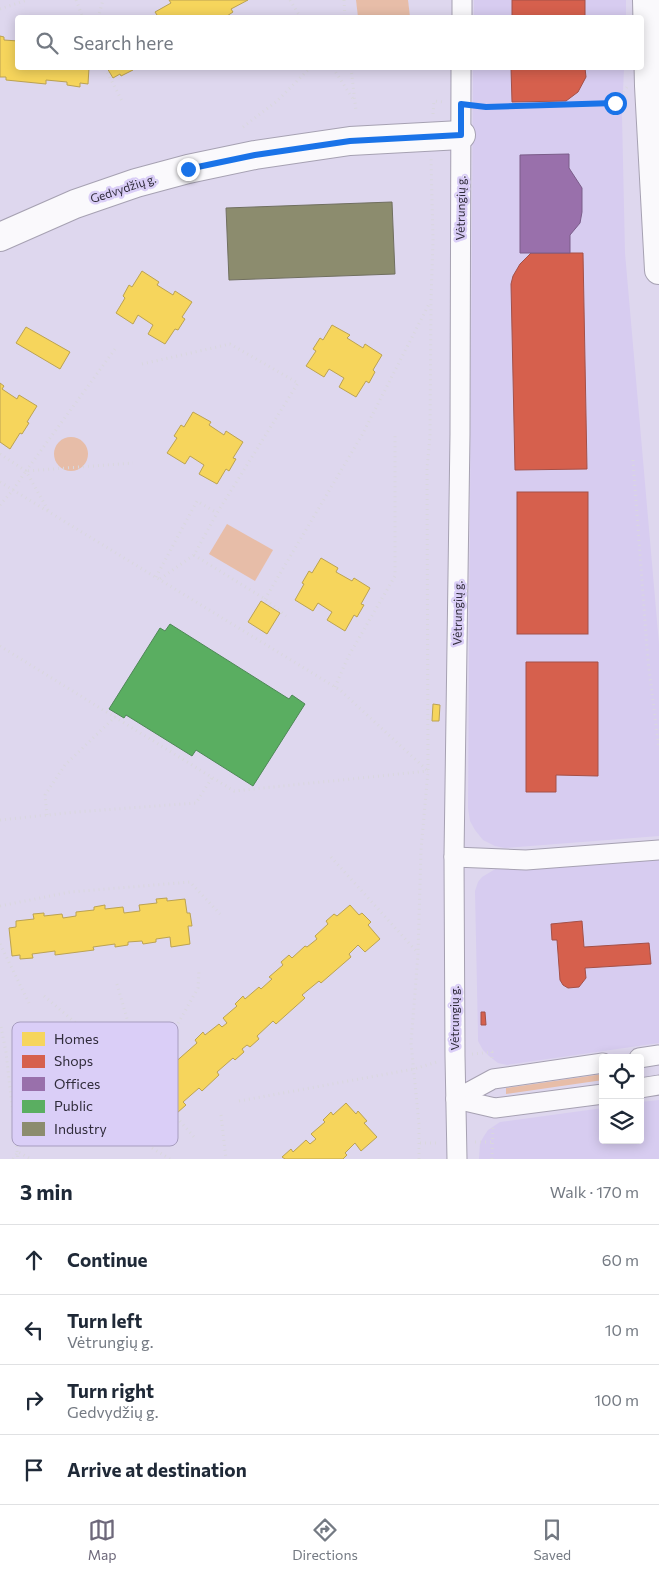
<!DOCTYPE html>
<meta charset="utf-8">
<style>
body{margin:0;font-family:Commissioner,sans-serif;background:#f6f6f7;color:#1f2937}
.controls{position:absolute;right:15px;bottom:15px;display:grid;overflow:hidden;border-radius:5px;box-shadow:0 2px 12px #0003}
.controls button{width:45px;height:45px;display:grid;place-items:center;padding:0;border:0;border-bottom:1px solid #e0e1e3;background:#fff;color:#1f2937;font:25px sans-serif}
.stop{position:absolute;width:15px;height:15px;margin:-11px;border:4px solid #1a73e8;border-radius:50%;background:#fff}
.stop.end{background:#1a73e8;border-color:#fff;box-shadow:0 1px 5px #0008}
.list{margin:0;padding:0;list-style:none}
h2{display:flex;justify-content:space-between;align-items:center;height:65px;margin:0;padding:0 20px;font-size:21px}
h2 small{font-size:16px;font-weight:400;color:#747a83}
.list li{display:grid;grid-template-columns:32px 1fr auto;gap:15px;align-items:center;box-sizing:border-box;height:70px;padding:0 20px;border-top:1px solid #e0e1e3}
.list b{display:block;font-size:19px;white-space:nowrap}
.list p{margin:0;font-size:16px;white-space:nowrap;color:#747a83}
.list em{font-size:16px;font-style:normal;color:#747a83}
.icon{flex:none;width:28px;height:28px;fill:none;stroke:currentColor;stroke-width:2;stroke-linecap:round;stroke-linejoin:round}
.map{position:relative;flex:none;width:659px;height:1159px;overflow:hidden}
.search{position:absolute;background:#fff;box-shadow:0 2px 12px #0003;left:15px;right:15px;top:15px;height:55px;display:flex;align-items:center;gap:12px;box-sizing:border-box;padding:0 18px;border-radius:5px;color:#747a83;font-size:19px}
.sheet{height:345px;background:#fff}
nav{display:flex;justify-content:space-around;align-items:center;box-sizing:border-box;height:70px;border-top:1px solid #e0e1e3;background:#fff;font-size:14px;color:#747a83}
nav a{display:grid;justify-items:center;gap:2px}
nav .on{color:#6d687a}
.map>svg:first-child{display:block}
.built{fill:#d7ccf0}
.green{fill:#e7bda8}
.homes{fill:#f6d55c;stroke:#bba252}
.shops{fill:#d6604d;stroke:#a45048}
.offices{fill:#9970ab;stroke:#7a5c89}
.public{fill:#5aae61;stroke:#4d8756}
.industry{fill:#8c8c6e;stroke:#706f5f}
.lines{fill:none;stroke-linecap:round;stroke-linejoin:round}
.minor-casing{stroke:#a6a1b2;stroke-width:21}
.secondary-casing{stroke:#a6a1b2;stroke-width:30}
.trunk-casing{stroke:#a6a1b2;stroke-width:30}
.path{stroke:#d9d7de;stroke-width:3;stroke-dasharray:1 4;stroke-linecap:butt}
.minor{stroke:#faf9fc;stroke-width:19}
.secondary{stroke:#faf9fc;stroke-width:28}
.trunk{stroke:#faf9fc;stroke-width:28}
.route{stroke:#1a73e8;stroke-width:6}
.labels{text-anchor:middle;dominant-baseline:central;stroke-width:5;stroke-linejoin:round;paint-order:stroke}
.street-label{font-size:12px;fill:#302c3b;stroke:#dacef7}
.key{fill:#dacef7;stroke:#a79dbf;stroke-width:1}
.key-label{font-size:14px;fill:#302c3b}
</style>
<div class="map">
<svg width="659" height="1159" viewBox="0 0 659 1159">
<rect width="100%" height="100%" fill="#ded7ee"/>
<g class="built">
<path d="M474,0H626V17L474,18Z"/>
<path d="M473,68H624L622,116L625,253L659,644V836L505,848L495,846L483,840L475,830L470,821L468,808Z"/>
<path d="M659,855V1043L507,1065L498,1063L489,1056L483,1050L478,1041V1035L475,891L478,882L482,877L497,868Z"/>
<path d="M659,1100V1159H479L480,1143L484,1136L488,1130L500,1122L603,1108V1140H640V1102Z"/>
</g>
<g class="green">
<path d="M356,0H408L410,17H358Z"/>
<circle cx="71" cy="454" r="17"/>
<path d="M227,524L273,550L255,581L209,554Z"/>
<path d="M603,1074V1080L506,1094V1088Z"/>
</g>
<g class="homes">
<path d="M169,0H248L231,9L233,12L224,18L221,16L218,18H153L157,15L155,12L171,3Z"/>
<path d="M0,36L4,37V40L18,41V68H89L88,84L80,83V87L67,85V82L46,80V84L6,80V77H0Z"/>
<path d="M107,68H131L133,70L121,76L120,74L113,78Z"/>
<path d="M142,271L159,282L157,285L173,295L175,291L192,302L182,317L185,319L178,330L175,329L165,344L148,334L153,325L138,315L133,324L116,313L125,298L123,296L129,285L132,287Z"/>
<path d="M332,325L350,335L347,338L363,348L365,344L382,355L373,370L375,372L369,383L366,381L356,397L339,387L344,378L329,369L324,377L306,366L316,351L313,349L320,338L323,340Z"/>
<path d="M26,327L70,352L60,369L16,343Z"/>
<path d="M0,383L4,386L2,389L17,399L19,395L37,406L27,422L29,423L22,434L20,433L10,449L0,442Z"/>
<path d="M193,412L211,422L209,425L224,435L226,431L243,442L233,458L236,459L229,471L226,469L217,484L199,474L204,465L190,456L185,464L167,453L177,438L174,436L181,425L184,427Z"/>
<path d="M321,558L338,568L336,572L352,581L354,578L370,588L361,604L364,605L357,617L354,615L345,631L327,620L332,612L318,603L313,611L295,600L304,584L302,583L309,571L312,573Z"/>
<path d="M261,601L280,613L267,634L248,622Z"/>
<path d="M433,704L440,705L439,721H432Z"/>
<path d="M167,898V901L185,899L187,913H190L192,926H188L190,944L171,947L170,937L156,939V942L143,944L142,941L128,942V945L115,947V944L93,947L94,950L55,955V951L32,954L33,958L20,959V955L12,956L9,928L16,927V921L34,919L33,914L44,913V916L62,914L63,918L76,916V912L94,910V907L105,905V909L123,907L124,913L140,911L139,905L157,903L156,899Z"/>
<path d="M350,905L359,915L362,913L371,922L368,925L380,939L365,952L358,945L349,954L351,957L321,983L319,981L302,995L305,998L276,1024L273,1021L257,1036L259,1039L250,1047L247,1045L242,1049L244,1052L235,1060L233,1058L217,1072L219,1075L202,1091L199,1088L183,1102L186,1105L177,1113L151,1084L164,1072L161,1069L169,1062L172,1065L197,1043L195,1040L203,1032L205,1035L219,1024L222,1027L227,1023L223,1018L237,1006L235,1004L243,996L245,999L259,987L261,989L272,979L269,977L283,965L281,962L289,955L292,958L305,946L307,947L317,939L315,936L328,924L326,921L334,914L337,916Z"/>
<path d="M346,1103L356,1114L358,1111L367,1121L364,1123L377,1137L361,1151L355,1143L345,1153L347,1155L343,1159H285L282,1157L291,1149L293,1152L306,1140L310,1144L316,1139L311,1134L325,1122L323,1120L331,1112L333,1115Z"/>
</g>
<g class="shops">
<rect x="512" y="0" width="73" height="18"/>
<path d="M511,68H585L586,77L578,92L566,101L512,102Z"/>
<path d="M531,253H583L587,469L515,470L511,284L513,276L520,264Z"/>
<rect x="517" y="492" width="71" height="142"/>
<path d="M526,662H598V776L556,775V792H526Z"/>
<path d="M582,921L584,947L649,943L651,964L585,968L586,978L579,987L568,988L563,985L560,980L557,940H552L551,924Z"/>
<path d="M481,1012H485L486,1025H481Z"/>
</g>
<path class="offices" d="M569,154V168L582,188V212L580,223L570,235V253H520V155Z"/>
<path class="public" d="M170,624L289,699L292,695L305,704L253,786L196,750L192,756L126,715L124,718L109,709L160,628L165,631Z"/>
<path class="industry" d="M392,202L395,274L229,280L226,208Z"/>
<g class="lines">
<g class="minor-casing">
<g id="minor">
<path d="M462,18V0"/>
<path d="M454,857L526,860L659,850"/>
<path d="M639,1058L659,1055"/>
<path d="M640,1088L659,1085"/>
<path d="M456,1099L493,1079L603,1063"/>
<path d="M456,1099L495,1108L603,1094"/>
<path d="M457,1159L455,1056L454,857L460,434L461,68"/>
</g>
</g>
<g class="secondary-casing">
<path id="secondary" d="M0,237L75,204L136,183L188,169L255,155L350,141L461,135"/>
</g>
<g class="trunk-casing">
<path id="trunk" d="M647,0L649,86L659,270"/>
</g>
<g class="path">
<path d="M76,0L83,18"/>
<path d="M290,0L301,18"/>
<path d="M344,0L345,18"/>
<path d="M0,9L27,0"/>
<path d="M98,18L103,0"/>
<path d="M105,68L122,101"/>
<path d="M333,68L353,99"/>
<path d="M351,68L356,111"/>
<path d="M479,106L615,103L627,87"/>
<path d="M433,114L434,101L443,102"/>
<path d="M243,127L277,101L310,68"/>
<path d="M142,364L230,344L298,383L217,513L194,555L160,579"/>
<path d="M0,454L26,471L49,512"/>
<path d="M633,460L648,661L659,749"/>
<path d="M26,471L115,349"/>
<path d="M0,482L340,690L428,771"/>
<path d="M0,505L13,490L26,471L133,463"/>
<path d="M194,555L265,599L286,616"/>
<path d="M156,577L197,501L217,513"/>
<path d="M265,599L362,435L430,302"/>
<path d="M0,646L234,791L428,771"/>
<path d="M335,687L348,657L395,576V436"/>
<path d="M47,815L45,795L65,765L118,714"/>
<path d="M0,820L76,812L196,803L213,776"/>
<path d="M331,857L418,953"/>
<path d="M0,906L70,892L190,882L220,914"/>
<path d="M0,944L29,1003"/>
<path d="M117,984L145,1081"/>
<path d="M44,996L145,1082L195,1138"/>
<path d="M1,1027L6,1052L18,1159"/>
<path d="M472,1054L492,1052V1061"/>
<path d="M239,1101L414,1069L437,1062"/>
<path d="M221,1115L226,1159"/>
<path d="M475,1142H491"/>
<path d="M420,1143H438"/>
<path d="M13,1159L18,1152L31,1159"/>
<path d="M170,1159L152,1148L145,1092V1082L198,988L199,971"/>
<path d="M419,1159V1124L411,1043L418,954L421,850L428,771L427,468L430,436L431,301L433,240L431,157"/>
<path d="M492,1159L493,1124"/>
</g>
<use href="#minor" class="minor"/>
<use href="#secondary" class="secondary"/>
<use href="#trunk" class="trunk"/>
</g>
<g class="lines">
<path class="route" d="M188,169L255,155L350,141L461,135V104L486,107L615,103"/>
</g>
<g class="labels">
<g class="street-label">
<text transform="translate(123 188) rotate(-18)">Gedvydžių g.</text>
<text transform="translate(460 208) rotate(-89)">Vėtrungių g.</text>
<text transform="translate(457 613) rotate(-89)">Vėtrungių g.</text>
<text transform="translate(454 1018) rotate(-90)">Vėtrungių g.</text>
</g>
</g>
<rect x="12" y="1022" width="166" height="124" rx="8" class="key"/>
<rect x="22" y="1032" width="23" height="14" fill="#f6d55c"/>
<rect x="22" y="1055" width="23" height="13" fill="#d6604d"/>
<rect x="22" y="1077" width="23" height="14" fill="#9970ab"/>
<rect x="22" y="1100" width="23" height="13" fill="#5aae61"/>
<rect x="22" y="1122" width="23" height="14" fill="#8c8c6e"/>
<g class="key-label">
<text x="54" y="1044">Homes</text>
<text x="54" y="1066">Shops</text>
<text x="54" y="1089">Offices</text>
<text x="54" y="1111">Public</text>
<text x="54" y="1134">Industry</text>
</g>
</svg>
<div class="controls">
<button><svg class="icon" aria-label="locate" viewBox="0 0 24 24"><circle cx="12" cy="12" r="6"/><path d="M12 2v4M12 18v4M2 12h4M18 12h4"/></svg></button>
<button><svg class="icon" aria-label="layers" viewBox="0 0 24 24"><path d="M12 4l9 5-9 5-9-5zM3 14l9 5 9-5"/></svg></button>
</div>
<div class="stop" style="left:615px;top:103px"></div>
<div class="stop end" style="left:188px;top:169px"></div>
<div class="search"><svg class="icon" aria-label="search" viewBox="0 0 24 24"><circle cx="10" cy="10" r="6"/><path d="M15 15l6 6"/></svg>Search here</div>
</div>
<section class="sheet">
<h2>3 min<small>Walk · 170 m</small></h2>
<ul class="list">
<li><svg class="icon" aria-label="ahead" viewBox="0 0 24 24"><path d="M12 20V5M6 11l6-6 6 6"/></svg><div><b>Continue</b></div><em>60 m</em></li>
<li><svg class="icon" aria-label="left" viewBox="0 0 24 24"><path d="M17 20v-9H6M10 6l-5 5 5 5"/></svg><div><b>Turn left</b><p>Vėtrungių g.</p></div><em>10 m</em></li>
<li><svg class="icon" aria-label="right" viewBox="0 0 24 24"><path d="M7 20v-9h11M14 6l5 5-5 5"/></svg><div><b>Turn right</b><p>Gedvydžių g.</p></div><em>100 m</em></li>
<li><svg class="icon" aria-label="arrive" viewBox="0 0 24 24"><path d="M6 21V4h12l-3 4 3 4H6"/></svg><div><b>Arrive at destination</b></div></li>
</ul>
</section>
<nav>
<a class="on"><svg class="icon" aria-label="map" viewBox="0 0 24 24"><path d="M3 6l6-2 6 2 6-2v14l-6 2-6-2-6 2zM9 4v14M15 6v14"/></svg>Map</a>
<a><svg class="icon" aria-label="directions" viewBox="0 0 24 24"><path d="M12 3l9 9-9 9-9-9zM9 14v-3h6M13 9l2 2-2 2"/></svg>Directions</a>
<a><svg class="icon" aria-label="saved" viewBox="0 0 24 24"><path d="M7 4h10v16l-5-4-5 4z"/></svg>Saved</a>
</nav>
